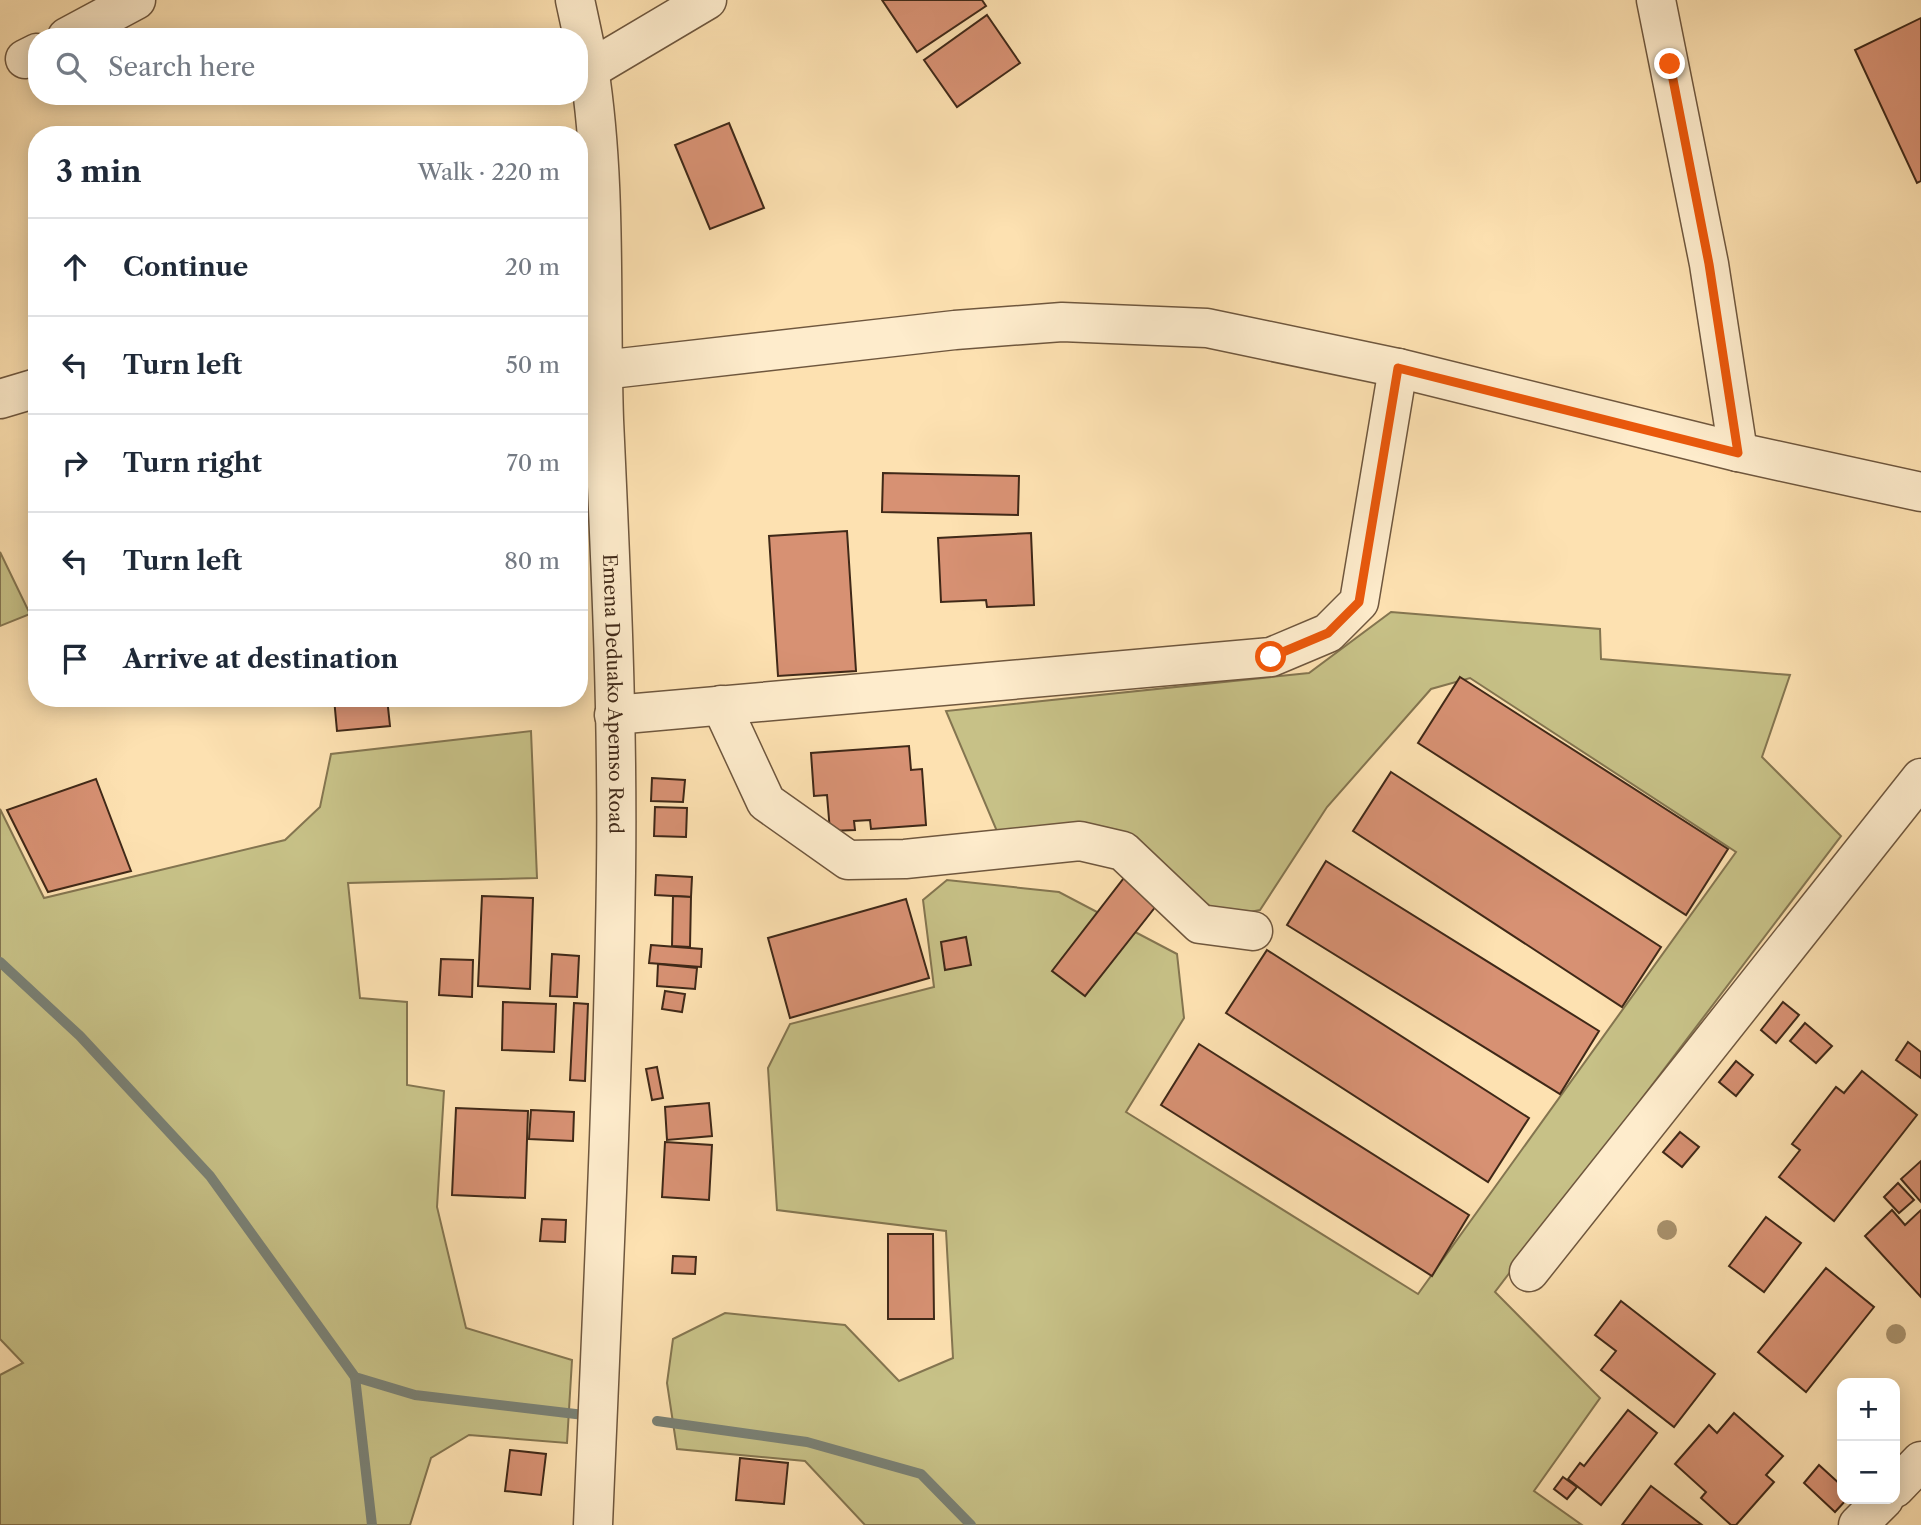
<!DOCTYPE html>
<meta charset="utf-8">
<style>
body{margin:0;font-family:"Libre Caslon Text",serif;background:#f2f2f3;color:#1f2937}
.controls{position:absolute;right:21px;bottom:21px;display:grid;overflow:hidden;border-radius:14px;box-shadow:0 4px 18px #0003}
.controls button{width:63px;height:63px;display:grid;place-items:center;padding:0;border:0;border-bottom:2px solid #e0e1e3;background:#fff;color:#1f2937;font:35px sans-serif}
.stop{position:absolute;width:21px;height:21px;margin:-16px;border:5px solid #ea580c;border-radius:50%;background:#fff}
.stop.end{background:#ea580c;border-color:#fff;box-shadow:0 2px 7px #0008}
.list{margin:0;padding:0;list-style:none}
h2{display:flex;justify-content:space-between;align-items:center;height:91px;margin:0;padding:0 28px;font-size:30px}
h2 small{font-size:23px;font-weight:400;color:#747a83}
.list li{display:grid;grid-template-columns:46px 1fr auto;gap:21px;align-items:center;box-sizing:border-box;height:98px;padding:0 28px;border-top:2px solid #e0e1e3}
.list b{display:block;font-size:26px;white-space:nowrap}
.list em{font-size:23px;font-style:normal;color:#747a83}
.icon{flex:none;width:38px;height:38px;fill:none;stroke:currentColor;stroke-width:2;stroke-linecap:round;stroke-linejoin:round}
.map{position:relative;flex:none;width:1921px;height:1525px;overflow:hidden}
.search{position:absolute;background:#fff;box-shadow:0 4px 18px #0003;left:28px;top:28px;width:560px;height:77px;display:flex;align-items:center;gap:18px;box-sizing:border-box;padding:0 24px;border-radius:28px;color:#747a83;font-size:26px}
.panel{position:absolute;background:#fff;box-shadow:0 4px 18px #0003;left:28px;top:126px;width:560px;height:581px;border-radius:28px}
.map>svg:first-child{display:block}
.green{fill:#c7c187;stroke:#847550;stroke-width:2}
.lines{fill:none;stroke-linecap:round;stroke-linejoin:round}
.stream{stroke:#7a8175;stroke-width:10}
.building{fill:#d79173;stroke:#402918;stroke-width:2}
.minor-casing{stroke:#6f573e;stroke-width:41}
.minor{stroke:#feeccc;stroke-width:38}
.tree{fill:#a8916c}
.route{stroke:#ea580c;stroke-width:9}
.labels{text-anchor:middle;dominant-baseline:central;stroke-width:7;stroke-linejoin:round;paint-order:stroke}
.street-label{font-size:19px;fill:#402918;stroke:#feeccc}
</style>
<div class="map">
<svg width="1921" height="1525" viewBox="0 0 1921 1525">
<rect width="100%" height="100%" fill="#fde1b1"/>
<filter id="stains"><feTurbulence type="fractalNoise" baseFrequency=".00286" numOctaves="4"/><feColorMatrix values="0 0 0 0 .2 0 0 0 0 .09 0 0 0 0 .02 0 0 0 .5 -.17"/></filter>
<radialGradient id="worn" r=".72"><stop offset=".6" stop-color="#630" stop-opacity="0"/><stop offset="1" stop-color="#630" stop-opacity=".3"/></radialGradient>
<g class="green">
<path d="M0,552L30,614L0,626Z"/>
<path d="M1391,612L1600,629L1601,659L1790,675L1762,757L1841,836L1495,1292L1600,1398L1534,1491L1582,1525H865L805,1461L677,1449L667,1383L673,1339L725,1313L845,1325L899,1381L953,1358L946,1231L777,1210L768,1068L790,1024L934,987L923,900L947,880L1059,892L1177,954L1184,1018L1126,1112L1418,1294L1736,852L1470,678L1431,689L1327,807L1260,910L1224,917L1193,893L1133,838L999,836L946,711L1309,673Z"/>
<path d="M531,731L537,878L348,883L360,998L407,1002V1085L444,1091L437,1207L466,1328L572,1360L567,1443L469,1435L431,1458L410,1525H0V1375L23,1363L0,1339V809L44,898L285,840L320,807L331,754Z"/>
</g>
<g class="lines">
<g class="stream">
<path d="M0,962L80,1036L210,1176L355,1377L415,1395L584,1415"/>
<path d="M355,1377L372,1525"/>
<path d="M657,1421L807,1442L921,1474L971,1525"/>
</g>
</g>
<g class="building">
<path d="M882,0H982L986,6L917,52Z"/>
<path d="M987,15L1020,63L957,107L924,60Z"/>
<path d="M1921,18V181L1917,183L1855,50Z"/>
<path d="M729,123L764,208L710,229L675,145Z"/>
<path d="M883,473L1019,476L1018,515L882,512Z"/>
<path d="M847,531L856,671L778,676L769,536Z"/>
<path d="M1031,533L1034,605L987,607L986,600L941,602L938,538Z"/>
<path d="M1460,677L1728,849L1686,915L1418,743Z"/>
<path d="M334,698H387L390,726L337,731Z"/>
<path d="M909,746L911,770L922,769L926,825L871,829L870,820L854,821L855,830L830,831L827,795L814,796L811,753Z"/>
<path d="M1391,772L1661,947L1622,1007L1353,831Z"/>
<path d="M652,778L685,780L683,802L651,801Z"/>
<path d="M96,779L131,871L48,892L7,810Z"/>
<path d="M655,807L687,808L686,837L654,836Z"/>
<path d="M1326,861L1599,1031L1560,1094L1287,925Z"/>
<path d="M1127,874L1160,901L1085,996L1052,971Z"/>
<path d="M656,875L692,877L691,897L655,895Z"/>
<path d="M482,896L533,898L530,989L478,986Z"/>
<path d="M673,896L691,897L690,947L672,946Z"/>
<path d="M906,899L929,978L790,1018L768,938Z"/>
<path d="M966,937L971,965L945,970L941,942Z"/>
<path d="M651,945L702,949L701,967L649,963Z"/>
<path d="M1267,950L1529,1118L1488,1182L1226,1013Z"/>
<path d="M552,954L579,956L577,997L550,996Z"/>
<path d="M441,959L473,960L472,997L439,995Z"/>
<path d="M658,964L697,968L695,989L657,986Z"/>
<path d="M665,991L685,994L682,1012L662,1009Z"/>
<path d="M503,1002L556,1004L554,1052L502,1050Z"/>
<path d="M1783,1002L1799,1015L1776,1043L1761,1030Z"/>
<path d="M574,1003L588,1004L585,1081L570,1080Z"/>
<path d="M1805,1023L1832,1046L1816,1063L1790,1041Z"/>
<path d="M1908,1042L1921,1052V1078L1896,1060Z"/>
<path d="M1199,1044L1469,1215L1432,1276L1161,1105Z"/>
<path d="M1736,1061L1753,1075L1736,1096L1719,1082Z"/>
<path d="M657,1067L663,1098L652,1100L646,1069Z"/>
<path d="M1862,1071L1917,1115L1834,1221L1779,1177L1800,1150L1792,1144L1836,1087L1844,1093Z"/>
<path d="M709,1103L712,1136L667,1140L665,1107Z"/>
<path d="M456,1108L528,1111L525,1198L452,1195Z"/>
<path d="M531,1110L574,1112L573,1141L529,1139Z"/>
<path d="M1680,1132L1699,1147L1682,1167L1663,1152Z"/>
<path d="M665,1142L712,1145L709,1200L662,1197Z"/>
<path d="M1921,1161V1202L1901,1179Z"/>
<path d="M1898,1183L1914,1200L1899,1213L1884,1197Z"/>
<path d="M1892,1210L1905,1225L1921,1210V1297L1865,1236Z"/>
<path d="M1766,1217L1801,1243L1764,1292L1729,1266Z"/>
<path d="M542,1219L566,1220L565,1242L540,1241Z"/>
<path d="M888,1234H933L934,1319H888Z"/>
<path d="M673,1256L696,1257L695,1274L672,1273Z"/>
<path d="M1826,1268L1874,1307L1806,1392L1758,1352Z"/>
<path d="M1621,1301L1715,1374L1674,1427L1601,1370L1616,1351L1595,1335Z"/>
<path d="M1628,1410L1657,1433L1601,1505L1568,1479L1580,1463L1584,1466Z"/>
<path d="M1734,1413L1783,1456L1766,1475L1774,1482L1736,1525H1731L1701,1498L1706,1492L1675,1464L1709,1425L1717,1433Z"/>
<path d="M510,1450L546,1454L541,1495L505,1491Z"/>
<path d="M740,1458L788,1463L784,1504L736,1500Z"/>
<path d="M1819,1465L1842,1486V1499H1847L1835,1512L1804,1483Z"/>
<path d="M1563,1477L1577,1487L1567,1499L1554,1489Z"/>
<path d="M1651,1486L1702,1525H1622Z"/>
</g>
<g class="lines">
<g class="minor-casing">
<g id="minor">
<path id="s1" d="M575,0C580,23 585,45 589,68C607,184 600,303 604,420C611,571 618,722 616,873C613,1090 602,1308 593,1525"/>
<path d="M1656,0L1709,264L1738,452"/>
<path d="M67,37L136,0"/>
<path d="M25,59L37,53"/>
<path d="M589,70L707,0"/>
<path d="M602,370L955,330L1062,322L1207,328L1398,368L1738,452L1921,492"/>
<path d="M0,399L37,388"/>
<path d="M721,705L766,802L848,860L905,859L1080,841L1123,851L1200,924L1253,931"/>
<path d="M614,715L1271,657L1328,633L1359,602L1398,368"/>
<path d="M1529,1272L1921,778"/>
<path d="M1895,1488L1921,1461"/>
<path d="M1858,1525L1884,1499"/>
</g>
</g>
<use href="#minor" class="minor"/>
</g>
<g class="tree">
<circle cx="1667" cy="1230" r="10"/>
<circle cx="1896" cy="1334" r="10"/>
</g>
<g class="lines">
<path class="route" d="M1271,657L1328,633L1359,602L1398,368L1738,453L1709,264L1670,64"/>
</g>
<g class="labels">
<g class="street-label">
<text stroke="none"><textPath href="#s1" startOffset="696">Emena Deduako Apemso Road</textPath></text>
</g>
</g>
<rect width="100%" height="100%" filter="url(#stains)"/>
<rect width="100%" height="100%" fill="url(#worn)"/>
</svg>
<div class="controls">
<button>+</button>
<button>−</button>
</div>
<div class="stop" style="left:1271px;top:657px"></div>
<div class="stop end" style="left:1670px;top:64px"></div>
<div class="search"><svg class="icon" aria-label="search" viewBox="0 0 24 24"><circle cx="10" cy="10" r="6"/><path d="M15 15l6 6"/></svg>Search here</div>
<section class="panel">
<h2>3 min<small>Walk · 220 m</small></h2>
<ul class="list">
<li><svg class="icon" aria-label="ahead" viewBox="0 0 24 24"><path d="M12 20V5M6 11l6-6 6 6"/></svg><div><b>Continue</b></div><em>20 m</em></li>
<li><svg class="icon" aria-label="left" viewBox="0 0 24 24"><path d="M17 20v-9H6M10 6l-5 5 5 5"/></svg><div><b>Turn left</b></div><em>50 m</em></li>
<li><svg class="icon" aria-label="right" viewBox="0 0 24 24"><path d="M7 20v-9h11M14 6l5 5-5 5"/></svg><div><b>Turn right</b></div><em>70 m</em></li>
<li><svg class="icon" aria-label="left" viewBox="0 0 24 24"><path d="M17 20v-9H6M10 6l-5 5 5 5"/></svg><div><b>Turn left</b></div><em>80 m</em></li>
<li><svg class="icon" aria-label="arrive" viewBox="0 0 24 24"><path d="M6 21V4h12l-3 4 3 4H6"/></svg><div><b>Arrive at destination</b></div></li>
</ul>
</section>
</div>
